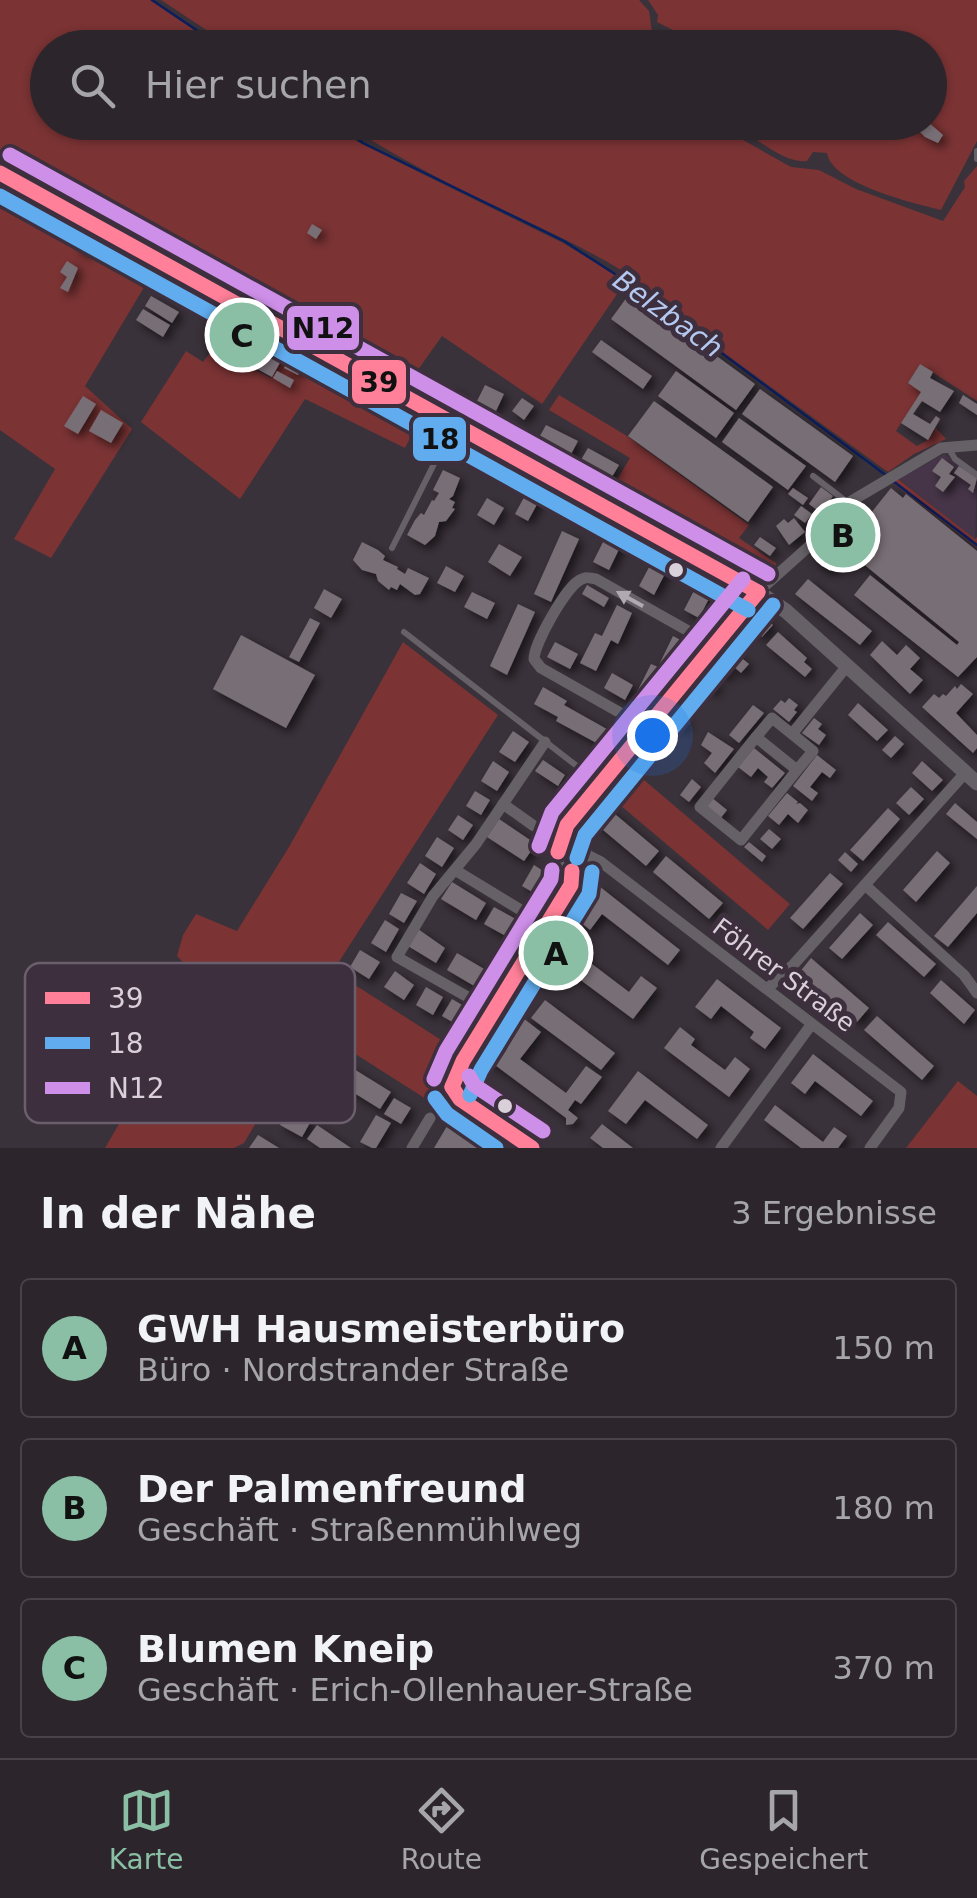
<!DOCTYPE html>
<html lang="de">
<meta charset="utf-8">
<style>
body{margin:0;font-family:"DejaVu Sans",sans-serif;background:#383238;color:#f1f3f6}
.you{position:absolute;left:652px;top:735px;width:35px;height:35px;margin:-25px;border:8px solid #fff;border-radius:50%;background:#1a73e8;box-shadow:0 0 0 15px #1a73e833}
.badge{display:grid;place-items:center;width:65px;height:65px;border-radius:50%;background:#8abfa5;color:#111;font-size:32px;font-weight:700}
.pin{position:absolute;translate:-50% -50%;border:5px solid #fff;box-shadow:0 2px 10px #0006}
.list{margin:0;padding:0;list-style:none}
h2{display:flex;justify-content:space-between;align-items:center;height:130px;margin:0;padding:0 40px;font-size:42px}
h2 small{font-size:32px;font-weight:400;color:#a6a5a9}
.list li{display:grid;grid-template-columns:65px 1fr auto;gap:30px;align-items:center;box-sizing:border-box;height:140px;margin:0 20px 20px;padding:0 20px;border:2px solid #484348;border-radius:10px}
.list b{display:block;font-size:38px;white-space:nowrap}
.list p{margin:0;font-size:32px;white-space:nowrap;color:#a6a5a9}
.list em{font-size:32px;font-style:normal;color:#a6a5a9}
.icon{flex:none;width:55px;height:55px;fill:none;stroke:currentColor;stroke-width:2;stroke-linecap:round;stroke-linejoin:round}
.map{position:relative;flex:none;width:977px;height:1148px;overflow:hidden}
.search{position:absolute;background:#2c262c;box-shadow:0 2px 8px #0004;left:30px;right:30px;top:30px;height:110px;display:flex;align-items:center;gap:25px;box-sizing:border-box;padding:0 35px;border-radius:55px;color:#a6a5a9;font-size:38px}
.sheet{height:610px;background:#2c262c}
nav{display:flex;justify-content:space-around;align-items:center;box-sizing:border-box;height:140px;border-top:2px solid #484348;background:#2c262c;font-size:28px;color:#a6a5a9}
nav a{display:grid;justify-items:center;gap:5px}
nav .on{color:#8abfa5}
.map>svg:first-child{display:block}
.built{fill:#463548}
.green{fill:#7b3334}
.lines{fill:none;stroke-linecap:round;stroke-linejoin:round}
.stream{stroke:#0b1e5d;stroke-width:2.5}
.building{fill:#786e74;filter:url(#shadow)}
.service{stroke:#666166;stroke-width:6}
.minor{stroke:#666166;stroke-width:11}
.tertiary{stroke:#666166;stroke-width:15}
.bus-1-casing{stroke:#3d2f3e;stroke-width:22}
.bus-2-casing{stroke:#3d2f3e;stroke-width:22}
.bus-3-casing{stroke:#3d2f3e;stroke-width:22}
.bus-1{stroke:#ff8098;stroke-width:15}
.bus-2{stroke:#60acee;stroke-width:15}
.bus-3{stroke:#ce8fe9;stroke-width:15}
.oneway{fill:#b1a9b1}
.bus-dot{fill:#d9d0da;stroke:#3d2f3e;stroke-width:4}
.labels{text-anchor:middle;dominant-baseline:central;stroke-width:10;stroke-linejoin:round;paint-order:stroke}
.street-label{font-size:25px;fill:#d9d0da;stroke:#3d2f3e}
.water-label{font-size:28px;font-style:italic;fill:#b4c8f0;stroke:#3d2f3e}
.key{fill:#3d2f3e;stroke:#6c5f6d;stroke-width:2.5}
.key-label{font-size:28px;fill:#d9d0da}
.line-badge{stroke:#3d2f3e;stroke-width:4}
.pale-badge-label{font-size:28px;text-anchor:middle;font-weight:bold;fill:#111}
</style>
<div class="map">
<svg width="977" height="1148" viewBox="0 0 977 1148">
<defs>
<filter id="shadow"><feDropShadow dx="4.5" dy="4.5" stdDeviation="5" flood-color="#0009"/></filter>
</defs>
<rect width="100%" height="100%" fill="#3a323a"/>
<path class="built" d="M944,454L977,478L975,540L899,479Z"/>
<g class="green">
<path d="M0,0H150L220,47L48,48V122L330,123L358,142L563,243L626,281L542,404L442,336L407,385L406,381L0,158Z"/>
<path d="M161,0H639L649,11L654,47H232Z"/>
<path d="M648,0H977V141L941,210C913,203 832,184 827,153L813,152L807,161C790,163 772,150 758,141L759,136L750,132L748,134L731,123L930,122V48L706,47L657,22L658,15Z"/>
<path d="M344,123H713L791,167L819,170L856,189L943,221L965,187L964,181L977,166V401L920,364L908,383L921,392L896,431L917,446L928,440L936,428L946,439L914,454L888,472L692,330C654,273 533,226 471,195C428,173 384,149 344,123Z"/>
<path d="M0,188L152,274L85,386L132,429L51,558L14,539L55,469L0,430Z"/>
<path d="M288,349L419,420L405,448L305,399L240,499L141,422L186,351L203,362L210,353L236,367L240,362L271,378Z"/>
<path d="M559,395L627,436L749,525L739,538L777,564L760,577L609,493L630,458L549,410Z"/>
<path d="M898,479L975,539L977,537V547L893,483Z"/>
<path d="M403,642L498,715L333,971L457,1050L426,1099L313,1027L244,1143L234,1148H105L202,982L177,956L183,935L196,914L237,931L289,847Z"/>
<path d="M630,768L790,904L768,930L607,794Z"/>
<path d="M958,1081L977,1096V1148H906Z"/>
</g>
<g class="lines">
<g class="stream">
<path d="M152,0L223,48"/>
<path d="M334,122L363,143L564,241L621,278L887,476"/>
<path d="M893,481L977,545"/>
</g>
</g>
<g class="building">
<path d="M910,122H928L943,135L938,143L925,137Z"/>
<path d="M312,224L322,230L316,239L307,233Z"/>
<path d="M82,236L94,243L87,254L75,247Z"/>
<path d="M67,261L78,268L68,292L60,288L67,277L60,272Z"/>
<path d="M630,293L755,384L736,410L611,319Z"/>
<path d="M151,296L179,312L172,323L145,306Z"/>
<path d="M143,309L170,325L163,337L136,320Z"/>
<path d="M219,311L231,318L225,329L229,331L234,321L287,350L272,377L237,358L234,365L208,350L212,342L220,347L223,341L211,334L217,325L213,322Z"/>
<path d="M601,340L652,376L643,389L592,352Z"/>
<path d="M291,355L305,362L298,375L284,368Z"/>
<path d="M920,364L933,372L930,378L954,391L940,412L922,401L913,414L930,424L936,416L940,419L928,440L901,423L921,392L908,383Z"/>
<path d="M277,371L294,380L290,388L273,378Z"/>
<path d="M676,371L734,413L716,438L658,396Z"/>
<path d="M421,379L428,382L423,394L410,388L412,382L419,384Z"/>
<path d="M485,385L504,394L496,411L477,401Z"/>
<path d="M450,388L464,395L457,410L443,403Z"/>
<path d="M760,389L853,456L835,482L742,414Z"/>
<path d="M963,395L977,404V415L959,403Z"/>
<path d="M83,396L96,404L78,434L64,426Z"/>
<path d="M522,398L534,406L524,420L512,411Z"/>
<path d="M654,401L773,487L748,522L628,436Z"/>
<path d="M101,410L123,423L111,443L89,431Z"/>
<path d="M739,418L806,466L788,490L722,442Z"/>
<path d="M505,421L518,427L512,439L499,433Z"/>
<path d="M546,425L578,441L568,460L536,443Z"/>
<path d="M425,428L444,439L435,456L416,445Z"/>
<path d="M588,448L619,465L609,482L578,465Z"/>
<path d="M942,458L954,467L949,474L955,477L943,492L935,486L941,477L932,471Z"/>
<path d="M959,466L977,478L973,493L968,489L971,485L954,473Z"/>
<path d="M443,470L460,478L453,496L449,499L455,502L452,508L455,509L446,521L439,522L435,536L425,545L407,535L415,520L421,513L424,515L432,500L434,501L439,493L433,490Z"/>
<path d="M821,487L833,496L821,513L809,504Z"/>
<path d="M529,488L542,495L528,521L515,514Z"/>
<path d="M793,488L808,498L803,505L788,494Z"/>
<path d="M891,488L903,498L906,494L977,551V657L958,677L854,595L870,575L957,645L959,642L834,540L846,526L855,533Z"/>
<path d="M623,489L634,495L630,503L618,497Z"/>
<path d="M487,498L504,508L494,525L477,515Z"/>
<path d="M801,506L812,514L805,523L794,515Z"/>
<path d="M794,518L805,532L789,545L776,526L784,519L788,523Z"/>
<path d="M562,531L579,539L551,602L534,594Z"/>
<path d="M608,532L624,539L609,570L593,562Z"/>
<path d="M760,537L776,548L770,556L754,545Z"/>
<path d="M362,542L378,550L385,556L383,560L398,567L397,569L405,574L408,568L429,578L420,594L415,595L400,584L397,590L391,587L389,590L378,581L376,574L362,570L353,560Z"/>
<path d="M499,544L522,557L510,576L488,562Z"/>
<path d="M824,549L839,560L830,571L816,559Z"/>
<path d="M654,558L669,566L654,595L639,586Z"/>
<path d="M446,566L464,576L455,592L437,583Z"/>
<path d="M808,579L872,631L860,645L795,594Z"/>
<path d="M699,581L714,589L699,618L684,610Z"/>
<path d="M587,585L609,598L604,607L582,594Z"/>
<path d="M324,589L342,599L331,618L314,608Z"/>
<path d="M472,592L495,603L487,619L464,607Z"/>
<path d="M518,604L535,612L507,675L490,666Z"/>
<path d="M617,605L632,613L618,644L611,640L596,671L580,663L595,633L602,636Z"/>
<path d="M761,615L773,625L762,637L751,627Z"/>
<path d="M310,618L320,623L299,662L289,657Z"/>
<path d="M778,632L807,658L804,662L812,669L805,677L766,645Z"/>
<path d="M241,635L315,675L286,728L213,689Z"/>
<path d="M673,636L688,644L673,675L666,671L652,702L636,694L651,664L658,667Z"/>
<path d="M882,641L897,655L906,645L920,658L910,669L923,680L910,694L870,655Z"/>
<path d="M555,642L578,654L570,669L547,657Z"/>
<path d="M732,650L749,664L741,673L725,659Z"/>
<path d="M723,663L732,671L725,678L716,670Z"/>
<path d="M612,673L633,685L625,700L604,688Z"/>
<path d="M710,678L719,686L712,693L704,686Z"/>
<path d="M961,684L973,694L956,713L977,735V748L973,753L922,707L934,694L939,698L943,694L946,696L955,686L957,689Z"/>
<path d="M543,687L567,701L564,705L621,737L613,752L556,721L558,717L534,704Z"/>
<path d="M789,698L798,705L794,710L797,712L789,722L773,709L781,700L785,703Z"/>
<path d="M858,703L888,730L877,741L848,715Z"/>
<path d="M753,705L764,713L739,743L729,735Z"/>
<path d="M681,715L688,721L682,729L675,722Z"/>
<path d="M814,718L822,724L818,729L826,735L819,745L802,733Z"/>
<path d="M513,731L529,742L515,762L499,752Z"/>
<path d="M708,732L734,749L715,773L704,763L712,753L701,745Z"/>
<path d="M895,736L904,744L891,758L882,750Z"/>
<path d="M754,748L785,773L772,788L764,782L768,777L758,768L751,777L738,767Z"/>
<path d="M817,755L836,770L830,778L822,772L810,787L818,793L812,801L793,786Z"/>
<path d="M543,760L565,775L558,786L535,771Z"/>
<path d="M493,761L509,772L497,791L481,781Z"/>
<path d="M922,761L943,780L932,791L912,773Z"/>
<path d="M569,777L580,786L569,802L557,793Z"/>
<path d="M692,779L701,787L689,802L680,795Z"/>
<path d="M911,787L924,799L909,815L896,803Z"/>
<path d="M475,791L490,800L481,815L466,806Z"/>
<path d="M787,793L798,802L796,804L800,803L808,810L798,823L788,814L779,825L768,816Z"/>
<path d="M711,797L727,810L720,819L703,806Z"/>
<path d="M955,803L977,822V839L946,814Z"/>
<path d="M603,804L659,851L646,866L590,819Z"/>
<path d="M888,808L900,819L863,861L850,850Z"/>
<path d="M458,815L473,825L463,840L448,830Z"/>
<path d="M499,819L536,844L524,861L487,837Z"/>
<path d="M769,829L781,839L772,849L760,839Z"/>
<path d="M437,837L454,848L442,867L425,856Z"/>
<path d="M749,842L766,856L762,862L744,847Z"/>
<path d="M937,851L950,863L916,902L903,890Z"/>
<path d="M845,852L858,864L851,872L838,860Z"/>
<path d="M666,856L723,903L709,919L653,872Z"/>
<path d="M420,863L436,874L424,894L407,883Z"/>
<path d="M534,865L551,876L539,896L522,886Z"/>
<path d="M830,873L843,884L803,929L790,918Z"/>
<path d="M452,882L486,903L476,920L441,899Z"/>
<path d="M599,886L680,950L668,965L602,914L590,930L574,917Z"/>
<path d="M977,886V913L948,947L934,936Z"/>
<path d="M401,893L417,901L404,923L389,914Z"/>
<path d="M494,907L523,923L513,940L484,924Z"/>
<path d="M860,913L873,925L842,959L829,948Z"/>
<path d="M385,920L399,929L386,952L371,943Z"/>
<path d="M888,922L936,964L924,977L876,935Z"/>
<path d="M418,929L445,948L436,963L408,946Z"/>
<path d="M563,942L629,992L641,976L657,988L633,1019L551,958Z"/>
<path d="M360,950L380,962L369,979L350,967Z"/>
<path d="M457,953L491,973L481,990L447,970Z"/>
<path d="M811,958L869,1008L857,1022L799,973Z"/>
<path d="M395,971L414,985L404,1000L384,987Z"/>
<path d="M717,979L781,1028L765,1049L750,1038L754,1032L721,1006L711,1019L695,1007Z"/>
<path d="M941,980L975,1010L964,1024L930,993Z"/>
<path d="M426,987L443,997L433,1015L416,1005Z"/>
<path d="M452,999L469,1009L459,1026L442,1016Z"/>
<path d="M545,1000L615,1053L601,1070L531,1018Z"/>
<path d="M877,1016L934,1066L922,1080L864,1030Z"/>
<path d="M523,1018L541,1032L520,1059L566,1093L586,1066L602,1077L581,1104L575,1100L568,1110L578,1118L573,1124L566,1125V1118L495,1065L489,1066L488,1060L493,1053L501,1058L507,1049L502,1045Z"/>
<path d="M680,1027L695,1039L691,1045L725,1070L735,1057L750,1069L729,1097L664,1048Z"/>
<path d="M813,1054L873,1101L861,1116L815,1081L805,1094L791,1083Z"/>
<path d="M349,1066L391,1092L380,1109L338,1083Z"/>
<path d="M638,1071L708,1125L697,1139L645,1100L626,1124L608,1111Z"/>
<path d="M394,1098L411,1108L401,1124L384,1114Z"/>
<path d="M775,1105L823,1142L834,1127L847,1136L838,1148H801L764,1120Z"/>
<path d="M289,1110L311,1121L302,1137L280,1125Z"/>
<path d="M376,1115L391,1123L376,1148H372L360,1142Z"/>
<path d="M450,1121L474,1136L494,1148H434Z"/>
<path d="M602,1124L633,1148H603L590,1138Z"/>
<path d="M317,1125L351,1148H320L307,1139Z"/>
<path d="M258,1135L271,1143L279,1148H249Z"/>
</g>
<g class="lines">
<g class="service">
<path d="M977,151V159"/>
<path d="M949,449L955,459L977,475"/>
<path d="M813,476L847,502"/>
<path d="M392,548L454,424"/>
<path d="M404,632L600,784"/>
<path d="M452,1087L460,1099L532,1148"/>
<path d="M438,1106L472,1050"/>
</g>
<g class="minor">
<path d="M647,728L541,668L534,659C534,644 566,587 580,580C587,576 588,578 596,579L715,646"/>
<path d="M792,734L772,718L756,737L797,770L813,751L792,734L847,666"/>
<path d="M756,737L700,807L741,840L797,770"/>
<path d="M503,804L534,826"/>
<circle cx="572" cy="857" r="15"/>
<path d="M558,852L567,825L758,592L815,541L848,503L941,448L977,445"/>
<path d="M587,855L601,862L901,1092L899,1108L870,1148"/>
<path d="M455,870L547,926"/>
<path d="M865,885L964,975L977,993"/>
<path d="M767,989L794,964L966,772"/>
<path d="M496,1013L397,957L433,896L476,844L545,742"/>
<path d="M473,1049L571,885L572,871"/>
<path d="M412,1148L430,1118"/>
<path d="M721,1148L811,1025"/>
</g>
<path class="tertiary" d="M0,173L758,592L786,611L977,783"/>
<g class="bus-1-casing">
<g id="bus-1">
<path d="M0,173L758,592"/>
<path d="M558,852L567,825L758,592"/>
<path d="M452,1087L463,1061L571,885L572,871"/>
<path d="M452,1087L460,1099L532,1148"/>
</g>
</g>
<g class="bus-2-casing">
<g id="bus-2">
<path d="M0,196L748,610"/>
<path d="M577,858L585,835L773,605"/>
<path d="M470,1095L481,1070L589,894L592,872"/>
<path d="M435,1098L447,1114L496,1148"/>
</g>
</g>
<g class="bus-3-casing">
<g id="bus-3">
<path d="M10,155L768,574"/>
<path d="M539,846L552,812L743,579"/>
<path d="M469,1076L474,1085L543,1131"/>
<path d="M434,1079L446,1051L551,879L552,870"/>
</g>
</g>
<use href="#bus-1" class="bus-1"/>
<use href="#bus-2" class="bus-2"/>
<use href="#bus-3" class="bus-3"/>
</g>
<defs><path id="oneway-solid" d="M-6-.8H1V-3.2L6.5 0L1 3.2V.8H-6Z" transform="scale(2.5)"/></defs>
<use class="oneway" href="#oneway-solid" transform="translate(630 599) rotate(-151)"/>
<g class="bus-dot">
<circle cx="676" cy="570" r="9"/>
<circle cx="505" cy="1106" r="9"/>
</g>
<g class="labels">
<g class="street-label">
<text transform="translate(784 975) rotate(37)">Föhrer Straße</text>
</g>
<g class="water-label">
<text transform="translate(668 314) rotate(36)">Belzbach</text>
</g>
</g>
<rect x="25" y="963" width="330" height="160" rx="15" class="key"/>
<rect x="45" y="992" width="45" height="12" fill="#ff8098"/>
<rect x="45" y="1037" width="45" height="12" fill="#60acee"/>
<rect x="45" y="1082" width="45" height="12" fill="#ce8fe9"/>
<g class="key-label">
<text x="108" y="1008">39</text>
<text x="108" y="1053">18</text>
<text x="108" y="1098">N12</text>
</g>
<g class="line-badge">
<rect x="285" y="304" width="76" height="48" rx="10" fill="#ce8fe9"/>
<rect x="350" y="358" width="58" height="48" rx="10" fill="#ff8098"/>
<rect x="411" y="415" width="57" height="48" rx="10" fill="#60acee"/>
</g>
<g class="pale-badge-label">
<text x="323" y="338">N12</text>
<text x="379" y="392">39</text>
<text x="440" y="449">18</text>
</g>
</svg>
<div class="you"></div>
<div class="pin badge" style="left:556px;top:953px">A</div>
<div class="pin badge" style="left:843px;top:535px">B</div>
<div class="pin badge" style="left:242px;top:335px">C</div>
<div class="search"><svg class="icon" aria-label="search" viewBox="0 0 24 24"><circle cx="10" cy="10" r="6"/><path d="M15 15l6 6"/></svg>Hier suchen</div>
</div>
<section class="sheet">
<h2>In der Nähe<small>3 Ergebnisse</small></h2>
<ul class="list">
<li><span class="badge">A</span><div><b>GWH Hausmeisterbüro</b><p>Büro · Nordstrander Straße</p></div><em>150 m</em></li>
<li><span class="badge">B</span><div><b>Der Palmenfreund</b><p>Geschäft · Straßenmühlweg</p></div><em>180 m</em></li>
<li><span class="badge">C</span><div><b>Blumen Kneip</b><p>Geschäft · Erich-Ollenhauer-Straße</p></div><em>370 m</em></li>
</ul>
</section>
<nav>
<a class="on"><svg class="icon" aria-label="map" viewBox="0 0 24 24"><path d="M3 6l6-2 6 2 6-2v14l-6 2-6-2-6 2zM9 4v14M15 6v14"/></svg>Karte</a>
<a><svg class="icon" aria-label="directions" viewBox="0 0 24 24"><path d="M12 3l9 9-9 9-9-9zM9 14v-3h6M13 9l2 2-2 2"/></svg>Route</a>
<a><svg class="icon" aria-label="saved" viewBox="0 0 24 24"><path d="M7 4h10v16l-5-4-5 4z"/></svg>Gespeichert</a>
</nav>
